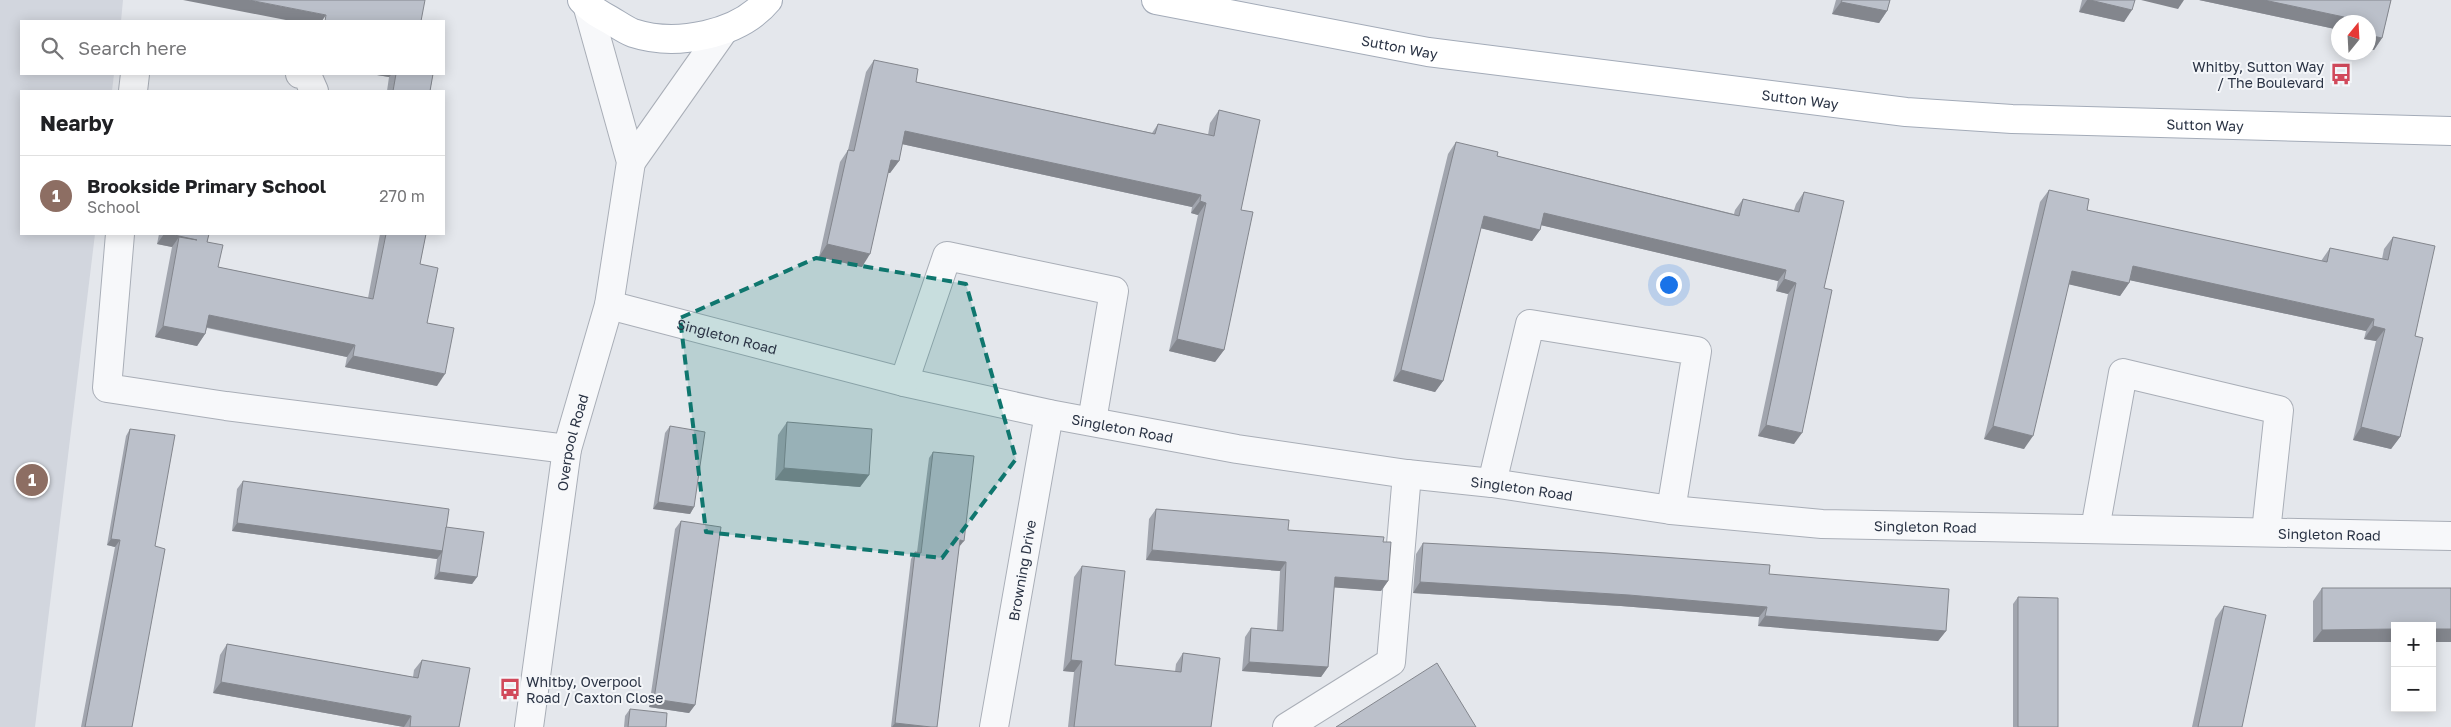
<!DOCTYPE html>
<meta charset="utf-8">
<style>
body{margin:0;font-family:"Golos Text",sans-serif;background:#f2f2f2;color:#202124}
.controls{position:absolute;right:15px;bottom:15px;display:grid;overflow:hidden;border-radius:0px;box-shadow:0 2px 12px #0003}
.controls button{width:45px;height:45px;display:grid;place-items:center;padding:0;border:0;border-bottom:1px solid #e0e0e0;background:#fff;color:#202124;font:25px sans-serif}
.compass{position:absolute;left:2331px;top:15px;width:45px;height:45px;border-radius:50%;background:#fff;box-shadow:0 2px 12px #0003;rotate:18deg}
.you{position:absolute;left:1668px;top:284px;width:18px;height:18px;margin:-12px;border:4px solid #fff;border-radius:50%;background:#1a73e8;box-shadow:0 0 0 8px #1a73e833}
.badge{display:grid;place-items:center;width:32px;height:32px;border-radius:50%;background:#d1495b;color:#fff;font-size:16px;font-weight:700}
.pin{position:absolute;translate:-50% -50%;border:2px solid #fff;box-shadow:0 1px 5px #0006}
.list{margin:0;padding:0;list-style:none}
h2{display:flex;justify-content:space-between;align-items:center;height:65px;margin:0;padding:0 20px;font-size:21px}
h2 small{font-size:16px;font-weight:400;color:#757577}
.list li{display:grid;grid-template-columns:32px 1fr auto;gap:15px;align-items:center;box-sizing:border-box;height:80px;padding:0 20px;border-top:1px solid #e0e0e0}
.list b{display:block;font-size:19px;white-space:nowrap}
.list p{margin:0;font-size:16px;white-space:nowrap;color:#757577}
.list em{font-size:16px;font-style:normal;color:#757577}
.icon{flex:none;width:28px;height:28px;fill:none;stroke:currentColor;stroke-width:2;stroke-linecap:round;stroke-linejoin:round}
.map{position:relative;flex:none;width:2451px;height:727px;overflow:hidden}
.search{position:absolute;background:#fff;box-shadow:0 2px 12px #0003;left:20px;top:20px;width:425px;height:55px;display:flex;align-items:center;gap:12px;box-sizing:border-box;padding:0 18px;border-radius:0px;color:#757577;font-size:19px}
.panel{position:absolute;background:#fff;box-shadow:0 2px 12px #0003;left:20px;top:90px;width:425px;height:145px;border-radius:0px}
.map>svg:first-child{display:block}
.built{fill:#d2d6de}
.lines{fill:none;stroke-linecap:round;stroke-linejoin:round}
.minor-casing{stroke:#a9aeb7;stroke-width:30}
.major-casing{stroke:#a3abb8;stroke-width:30}
.minor{stroke:#f7f8fa;stroke-width:28}
.major{stroke:#fff;stroke-width:28}
.wall{fill:#a1a5ae}
.shaded-wall{fill:#83868d}
.building{fill:#bbc0ca;stroke:#83868d}
.marked{fill:#0f766e;fill-opacity:0.2;stroke:#0f766e;stroke-width:4;stroke-dasharray:10 6;stroke-linejoin:round}
.labels{text-anchor:middle;dominant-baseline:central;stroke-width:4;stroke-linejoin:round;paint-order:stroke}
.street-label{font-size:14px;fill:#2b3445;stroke:#f4f6f9}
.poi-label{font-size:14px;fill:#2b3445;stroke:#f4f6f9;text-anchor:end}
</style>
<div class="map">
<svg width="2451" height="727" viewBox="0 0 2451 727">
<rect width="100%" height="100%" fill="#e4e7ec"/>
<path class="built" d="M0,0H123L121,21H21V74H114L112,91H21V234H95L35,727H0Z"/>
<g class="lines">
<g class="minor-casing">
<g id="minor">
<path d="M300,74L307,75L314,91"/>
<path d="M133,91L135,74"/>
<path d="M631,162L724,30"/>
<path d="M120,234L107,388L226,406L567,449"/>
<path id="s1" d="M609,305L904,382L1049,414L1237,449L1407,474L1492,483L1671,510L1822,524L2451,536"/>
<path d="M904,382L947,256L1114,291L1092,421"/>
<path d="M1492,483L1530,324L1697,351L1671,510"/>
<path d="M2095,529L2123,373L2279,410L2266,532"/>
<path id="s2" d="M529,727L567,449L609,305L631,162L588,8"/>
<path id="s3" d="M994,727L1049,414"/>
<path d="M1287,727L1391,662L1407,474"/>
</g>
</g>
<g class="major-casing">
<g id="major">
<path d="M582,0C590,9 599,14 610,20C617,24 625,30 633,33C676,47 739,35 768,0"/>
<path id="s4" d="M1156,0L1428,52L1906,112L2012,119L2451,131"/>
</g>
</g>
<use href="#minor" class="minor"/>
<use href="#major" class="major"/>
</g>
<g class="wall">
<path d="M1836,0H1890L1887,11L1879,23L1832,14Z"/>
<path d="M2082,0H2135L2124,22L2079,12Z"/>
<path d="M2199,0H2391L2382,38L2374,50L2368,49V22H2338V42L2333,41L2335,29Z"/>
<path d="M874,60L916,82L1152,133L1158,124L1208,135L1210,123L1219,110L1241,210L1224,350L1215,362L1169,351L1198,215L1191,213L1192,207L902,144L899,161L890,173H888L862,267L819,257L840,162L848,150L866,72Z"/>
<path d="M371,74H433L430,91H387L389,77Z"/>
<path d="M1456,142L1497,156L1734,214L1735,210L1743,199L1794,210L1796,204L1804,192L1824,288L1794,444L1758,436L1788,294L1776,291L1778,281L1541,225L1540,230L1532,241L1481,228L1443,381L1435,392L1393,381L1448,154Z"/>
<path d="M2049,190L2087,210L2321,261L2330,248L2382,259L2384,249L2393,237L2415,336L2400,437L2391,449L2353,440L2376,341L2364,339L2366,331L2130,280L2129,283L2120,296L2069,284L2024,449L1984,439L2040,202Z"/>
<path d="M159,234H209L207,242L218,267L368,298L380,234H426L420,264L427,323L437,386L345,367L347,357L207,328L205,334L197,346L155,337L172,247L157,244Z"/>
<path d="M787,422L869,475L860,487L775,480L778,435Z"/>
<path d="M670,426L694,507L690,514L653,509L665,433Z"/>
<path d="M130,429L155,546L132,727H81L115,547L107,545L126,436Z"/>
<path d="M933,452L959,547L937,727H891L911,559L915,552H917L929,458Z"/>
<path d="M243,481L446,527L477,577L472,584L434,579L437,559L232,531L237,489Z"/>
<path d="M1156,509L1288,530L1383,542L1388,581L1381,591L1334,587L1328,667L1321,677L1242,671L1245,637L1251,628L1277,630L1280,571L1146,560L1149,519Z"/>
<path d="M681,521L695,705L689,713L649,707L675,529Z"/>
<path d="M1423,543L1769,574L1946,631L1938,641L1758,626L1759,617L1621,606L1413,593L1416,554Z"/>
<path d="M1082,566L1115,665L1175,672L1176,664L1183,653L1211,727H1068L1074,672L1063,671L1074,577Z"/>
<path d="M2322,588H2451V642H2432V626L2313,642V601Z"/>
<path d="M2018,597L2058,727H2013V604Z"/>
<path d="M2224,606L2242,727H2192L2215,619Z"/>
<path d="M227,644L413,677L414,670L422,660L459,727H404L213,693L220,655Z"/>
<path d="M630,709L666,727H624L625,716Z"/>
</g>
<g class="shaded-wall">
<path d="M183,0H249L326,15L322,21H291Z"/>
<path d="M2087,0H2090L2132,10L2124,22L2079,12Z"/>
<path d="M2141,0H2184L2178,9Z"/>
<path d="M2199,0H2264L2344,17L2340,22H2338V25L2335,29Z"/>
<path d="M1841,2L1887,11L1879,23L1832,14Z"/>
<path d="M2338,33V42L2333,41Z"/>
<path d="M2368,35L2382,38L2374,50L2368,49Z"/>
<path d="M371,74H392L389,77Z"/>
<path d="M905,131L1201,195L1192,207L897,143Z"/>
<path d="M891,160L899,161L890,173L883,172Z"/>
<path d="M1200,201L1206,203L1198,215L1191,213Z"/>
<path d="M1544,213L1786,270L1778,281L1536,224Z"/>
<path d="M1484,216L1540,230L1532,241L1476,227Z"/>
<path d="M164,234H170L197,240L179,237L172,247L157,244Z"/>
<path d="M827,244L870,254L862,267L819,257Z"/>
<path d="M2133,266L2374,319L2366,331L2124,279Z"/>
<path d="M2072,271L2129,283L2120,296L2063,283Z"/>
<path d="M1784,279L1796,283L1788,294L1776,291Z"/>
<path d="M209,315L355,345L347,357L201,326Z"/>
<path d="M163,326L205,334L197,346L155,337Z"/>
<path d="M2373,326L2385,329L2376,341L2364,339Z"/>
<path d="M1177,339L1224,350L1215,362L1169,351Z"/>
<path d="M353,356L445,374L437,386L345,367Z"/>
<path d="M1401,370L1443,381L1435,392L1393,381Z"/>
<path d="M1766,425L1802,433L1794,444L1758,436Z"/>
<path d="M1993,426L2033,436L2024,449L1984,439Z"/>
<path d="M2361,427L2400,437L2391,449L2353,440Z"/>
<path d="M784,468L869,475L860,487L775,480Z"/>
<path d="M658,502L694,507L690,514L653,509Z"/>
<path d="M237,523L443,551L437,559L232,531Z"/>
<path d="M111,539L120,540L115,547L107,545Z"/>
<path d="M960,540L964,541L959,547Z"/>
<path d="M1152,550L1286,562L1280,571L1146,560Z"/>
<path d="M439,572L477,577L472,584L434,579Z"/>
<path d="M1335,577L1388,581L1381,591L1328,587Z"/>
<path d="M1420,582L1629,595L1767,607L1759,617L1621,606L1413,593Z"/>
<path d="M1765,616L1946,631L1938,641L1758,626Z"/>
<path d="M2395,629V642H2313L2322,630Z"/>
<rect x="2432" y="629" width="19" height="13"/>
<path d="M1071,660L1082,661L1074,672L1063,671Z"/>
<path d="M1249,662L1328,667L1321,677L1242,671Z"/>
<path d="M221,682L411,716L404,727L213,693Z"/>
<path d="M654,699L695,705L689,713L649,707Z"/>
<path d="M895,723L931,727H892Z"/>
</g>
<g class="building">
<path d="M249,0H425L421,21H325L326,15Z"/>
<path d="M1842,0H1890L1887,11L1841,2Z"/>
<path d="M2090,0H2135L2132,10Z"/>
<path d="M2264,0H2391L2382,38L2368,35V22H2343L2344,17Z"/>
<path d="M874,60L918,69L916,82L1155,134L1158,124L1214,136L1219,110L1260,120L1241,210L1253,212L1224,350L1177,339L1206,203L1200,201L1201,195L905,131L899,161L891,160L870,254L827,244L848,150L854,151Z"/>
<path d="M396,74H433L430,91H393Z"/>
<path d="M1456,142L1498,152L1497,156L1739,216L1743,199L1799,212L1804,192L1844,201L1824,288L1832,290L1802,433L1766,425L1796,283L1784,279L1786,270L1544,213L1540,230L1484,216L1443,381L1401,370Z"/>
<path d="M2049,190L2089,199L2087,210L2327,262L2330,248L2388,260L2393,237L2435,246L2415,336L2423,338L2400,437L2361,427L2385,329L2373,326L2374,319L2133,266L2129,283L2072,271L2033,436L1993,426Z"/>
<path d="M170,234H209L207,242L223,245L218,267L373,299L386,234H426L420,264L438,268L427,323L454,328L445,374L353,356L355,345L209,315L205,334L163,326L179,237L197,240Z"/>
<path d="M787,422L872,429L869,475L784,468Z"/>
<path d="M670,426L705,432L694,507L658,502Z"/>
<path d="M130,429L175,435L155,546L165,549L132,727H85L120,540L111,539Z"/>
<path d="M933,452L974,456L964,541L960,540L937,727H931L895,723L915,552L921,553Z"/>
<path d="M243,481L449,509L443,551L237,523Z"/>
<path d="M1156,509L1289,520L1288,530L1384,537L1383,542H1391L1388,581L1335,577L1328,667L1249,662L1251,628L1283,631L1286,562L1152,550Z"/>
<path d="M681,521L721,527L695,705L654,699Z"/>
<path d="M446,527L484,532L477,577L439,572Z"/>
<path d="M1423,543L1607,553L1770,565L1769,574L1949,589L1946,631L1765,616L1767,607L1629,595L1420,582Z"/>
<path d="M1082,566L1125,571L1115,665L1181,672L1183,653L1220,658L1211,727H1074L1082,661L1071,660Z"/>
<path d="M2322,588H2451V629H2432V626H2395V629L2322,630Z"/>
<path d="M2018,597L2058,598V727H2018Z"/>
<path d="M2224,606L2266,615L2242,727H2198Z"/>
<path d="M227,644L418,678L422,660L470,668L459,727H410L411,716L221,682Z"/>
<path d="M1437,663L1476,727H1336Z"/>
<path d="M630,709L667,713L666,727H628Z"/>
</g>
<path class="marked" d="M816,258L966,284L1016,459L942,558L706,532L680,318Z"/>
<defs>
<g id="bus-bare" transform="scale(1.725)"><path d="M-5-6H5V4H4V6H2V4H-2V6H-4V4H-5ZM-3.5-4V0h7V-4ZM-3.5 1.2v1.5H-2V1.2ZM2 1.2v1.5H3.5V1.2Z" fill="#d1495b" stroke="#f4f6f9" stroke-width="2.5" paint-order="stroke"/></g>
</defs>
<g fill-rule="evenodd">
<use href="#bus-bare" x="2341" y="74"/>
<use href="#bus-bare" x="510" y="689"/>
</g>
<g class="labels">
<g class="street-label">
<text stroke="none"><textPath href="#s4" startOffset="248">Sutton Way</textPath></text>
<text stroke="none"><textPath href="#s4" startOffset="652">Sutton Way</textPath></text>
<text stroke="none"><textPath href="#s4" startOffset="1058">Sutton Way</textPath></text>
<text stroke="none"><textPath href="#s1" startOffset="122">Singleton Road</textPath></text>
<text stroke="none"><textPath href="#s1" startOffset="528">Singleton Road</textPath></text>
<text stroke="none"><textPath href="#s2" startOffset="288">Overpool Road</textPath></text>
<text stroke="none"><textPath href="#s1" startOffset="932">Singleton Road</textPath></text>
<text stroke="none"><textPath href="#s1" startOffset="1338">Singleton Road</textPath></text>
<text stroke="none"><textPath href="#s1" startOffset="1742">Singleton Road</textPath></text>
<text stroke="none"><textPath href="#s3" startOffset="159">Browning Drive</textPath></text>
</g>
<g class="poi-label">
<text x="2324" y="66">Whitby, Sutton Way<tspan x="2324" dy="16">/ The Boulevard</tspan></text>
<text x="526" y="681" text-anchor="start">Whitby, Overpool<tspan x="526" dy="16">Road / Caxton Close</tspan></text>
</g>
</g>
</svg>
<div class="controls">
<button>+</button>
<button>−</button>
</div>
<svg class="compass" viewBox="-18 -18 36 36"><path d="M0-13l5 13h-10z" fill="#e53935"/><path d="M0 13l5-13h-10z" fill="#757577"/></svg>
<div class="you"></div>
<div class="pin badge" style="left:32px;top:480px;background:#8d6e63">1</div>
<div class="search"><svg class="icon" aria-label="search" viewBox="0 0 24 24"><circle cx="10" cy="10" r="6"/><path d="M15 15l6 6"/></svg>Search here</div>
<section class="panel">
<h2>Nearby<small></small></h2>
<ul class="list">
<li><span class="badge" style="background:#8d6e63">1</span><div><b>Brookside Primary School</b><p>School</p></div><em>270 m</em></li>
</ul>
</section>
</div>
